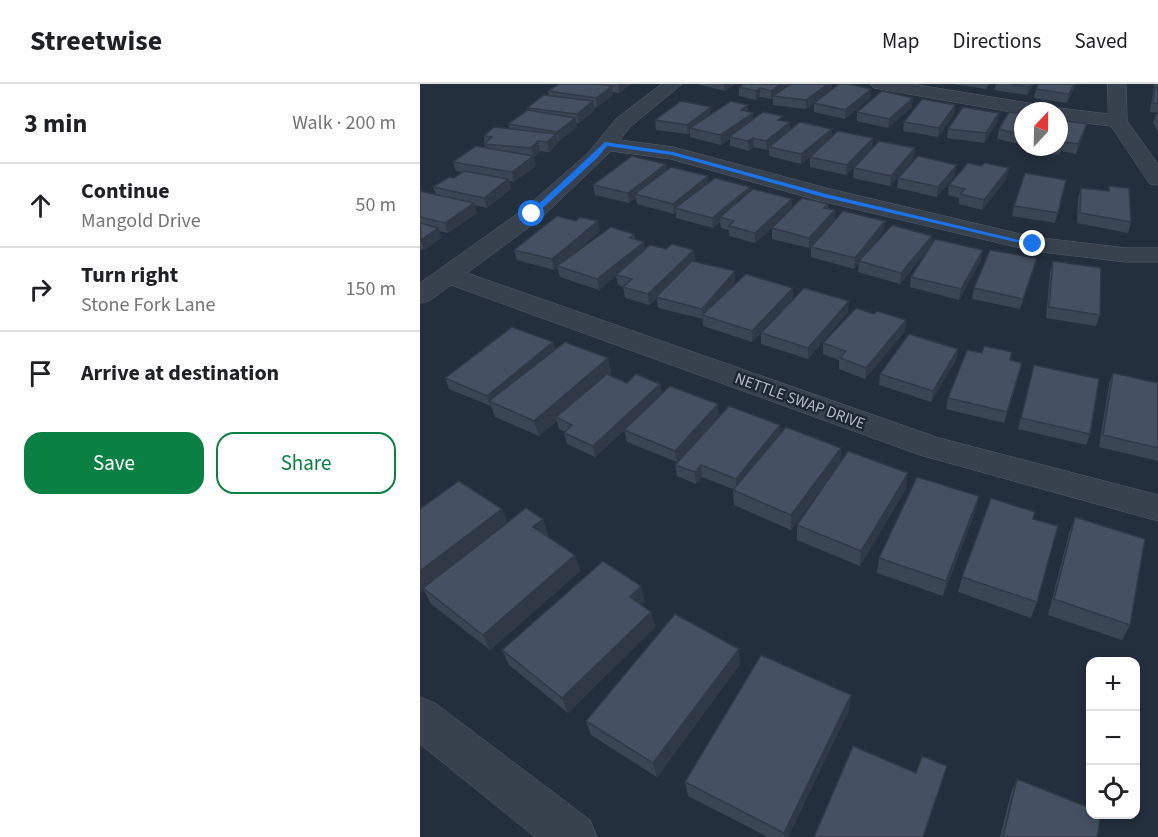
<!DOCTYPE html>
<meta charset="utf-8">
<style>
body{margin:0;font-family:"Source Sans 3",sans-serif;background:#f6f6f6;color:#202124}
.controls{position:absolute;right:18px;bottom:18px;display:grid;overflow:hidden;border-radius:12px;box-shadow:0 3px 9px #0003}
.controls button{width:54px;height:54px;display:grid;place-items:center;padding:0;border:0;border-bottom:2px solid #e0e0e0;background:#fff;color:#202124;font:30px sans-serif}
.compass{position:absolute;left:594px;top:18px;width:54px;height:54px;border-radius:50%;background:#fff;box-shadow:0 3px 9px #0003;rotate:22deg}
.stop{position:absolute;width:18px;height:18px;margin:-14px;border:4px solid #1a73e8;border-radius:50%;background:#fff}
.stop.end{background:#1a73e8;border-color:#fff;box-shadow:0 2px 6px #0008}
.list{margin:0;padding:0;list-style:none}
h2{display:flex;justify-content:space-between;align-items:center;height:78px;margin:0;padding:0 24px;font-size:26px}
h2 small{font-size:20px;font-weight:400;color:#757577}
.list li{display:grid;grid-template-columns:39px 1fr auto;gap:18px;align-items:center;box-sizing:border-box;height:84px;padding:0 24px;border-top:2px solid #e0e0e0}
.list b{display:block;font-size:22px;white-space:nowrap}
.list p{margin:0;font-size:20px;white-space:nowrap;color:#757577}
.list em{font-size:20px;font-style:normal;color:#757577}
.actions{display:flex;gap:12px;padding:18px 24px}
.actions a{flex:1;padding:14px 0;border:2px solid #0b8043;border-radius:18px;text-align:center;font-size:21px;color:#0b8043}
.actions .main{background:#0b8043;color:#fff}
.icon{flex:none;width:33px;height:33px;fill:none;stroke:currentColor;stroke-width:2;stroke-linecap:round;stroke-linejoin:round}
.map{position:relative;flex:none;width:738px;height:753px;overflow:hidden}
header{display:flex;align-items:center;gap:36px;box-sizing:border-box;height:84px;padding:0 30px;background:#fff;border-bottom:2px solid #e0e0e0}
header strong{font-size:28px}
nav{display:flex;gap:33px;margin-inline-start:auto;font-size:21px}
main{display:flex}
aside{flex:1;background:#fff}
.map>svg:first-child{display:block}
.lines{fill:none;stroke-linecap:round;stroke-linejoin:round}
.minor-casing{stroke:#565f6c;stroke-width:1}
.minor{fill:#38414e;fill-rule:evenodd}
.wall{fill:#3b4654}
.shaded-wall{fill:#303945}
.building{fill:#455162;stroke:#303945;stroke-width:1.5}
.route{fill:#1a73e8}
.labels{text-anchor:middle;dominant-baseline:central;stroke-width:4.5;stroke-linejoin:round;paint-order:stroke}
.street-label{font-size:16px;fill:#b4bcc9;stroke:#1d2633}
</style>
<header>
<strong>Streetwise</strong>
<nav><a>Map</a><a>Directions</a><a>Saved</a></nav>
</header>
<main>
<aside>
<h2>3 min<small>Walk · 200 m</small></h2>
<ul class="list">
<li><svg class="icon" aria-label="ahead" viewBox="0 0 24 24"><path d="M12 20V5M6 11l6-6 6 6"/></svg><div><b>Continue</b><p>Mangold Drive</p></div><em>50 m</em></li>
<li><svg class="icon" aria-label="right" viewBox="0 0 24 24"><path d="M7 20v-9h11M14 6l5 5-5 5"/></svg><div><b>Turn right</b><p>Stone Fork Lane</p></div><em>150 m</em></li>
<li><svg class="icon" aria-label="arrive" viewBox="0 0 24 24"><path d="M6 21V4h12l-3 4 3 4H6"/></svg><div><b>Arrive at destination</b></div></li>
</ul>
<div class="actions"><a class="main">Save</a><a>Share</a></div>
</aside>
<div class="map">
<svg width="738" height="753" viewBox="0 0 738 753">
<rect width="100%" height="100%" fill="#242f3e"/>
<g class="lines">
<g class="minor-casing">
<g id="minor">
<path d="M242,0H262L210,43L200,56L253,63L410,105L613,153L706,164H738V178H706L613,167L397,116L251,75L191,67L120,135L47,189L519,354L738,411V437L500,371L31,201L9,217L0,219V199L104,125L168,69L196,35Z"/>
<path d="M451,0H492L620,21L627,23L629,27H603V30L460,5L454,4Z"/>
<path d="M688,0H706L707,37L738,80V101L730,100L691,42L639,36V27H632L639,24L688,30Z"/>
<path d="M0,613L15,619L170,736L177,753H115L0,660Z"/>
</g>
</g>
<use href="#minor" class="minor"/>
</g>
<g class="wall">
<path d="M139,0H211L199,9L193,8V11L177,23H174L175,26L159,39H156L157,43L139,57H137L138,59L129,68L120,67L114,73L116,82L94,98L89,97L91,105L67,124L54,121L57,129L28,149L19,147L21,154L4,166L0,165V107L16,110L13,103L34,94L42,88L36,87L33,78L65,64L64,52L90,45L88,40L108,26L107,24L129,11L128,7Z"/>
<path d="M277,0H316L305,7Z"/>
<path d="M324,0H412V5L450,14L425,35L394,28V19L398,16L386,25L353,21V14L351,15L340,13L336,16L319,12V3Z"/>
<path d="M533,0H569L566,5Z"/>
<path d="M576,0H614L607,11L574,6Z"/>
<path d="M618,0H656L647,19L614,14L616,5Z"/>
<path d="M734,0H738V29L730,28Z"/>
<path d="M535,21L534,30L518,53L483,47L484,38Z"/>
<path d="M492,23L468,44L437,37V28Z"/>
<path d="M328,28L333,35L363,37L370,46L412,53L452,64L426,91L390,83V73L402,62L381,80L349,72V65L347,66L334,63L329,67L310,62V55L301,61L270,53V49L268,50L236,46L235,36L291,30Z"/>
<path d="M579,29L577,38L564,59L527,54L528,45Z"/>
<path d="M603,30V61L577,55L579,45Z"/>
<path d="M736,30H738V48L733,39Z"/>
<path d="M639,36L664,50L656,70L641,67L639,71L619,68L620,63H639Z"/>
<path d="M494,74L470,102L433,94L434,84Z"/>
<path d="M246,87L288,92V99L330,103V108L372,125L408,120V125L415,126V136L464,147L446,169L512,152L511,162L480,200L438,188L439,178L434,185L391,173V163L407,145L389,164L352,155V144L362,135L335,159L309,152V146L301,144L300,138L293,144L256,134V128L254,130L217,120L216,114L209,119L175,111L173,101Z"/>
<path d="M535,91L517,113L477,104L478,94Z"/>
<path d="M587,94L562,126L539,120V114L528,111L529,101Z"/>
<path d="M646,96L635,139L592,132L594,122Z"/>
<path d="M689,102L711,138L708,149L657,139L658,114L661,104L688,107Z"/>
<path d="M180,147L145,177L214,150L215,155L225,165L274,166L275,177L274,178L315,198L306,209L373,204V215L428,228L388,275L341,260V249L332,258L283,242V235L238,224L237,214L229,221L205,214L203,203L198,201L196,192L179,206L140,193L137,183L134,186L97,176L94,166Z"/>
<path d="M561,176L539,216L490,203L491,193Z"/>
<path d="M633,177L680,231L676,242L626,234L630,188Z"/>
<path d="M614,185L600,225L552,215L554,204Z"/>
<path d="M454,230L486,236L485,247L445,295L419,285V276L403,270V259Z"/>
<path d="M135,265L188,274L191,290L190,291L207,299L240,300L242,310L299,331L257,378L207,358L204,346L209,342L175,373L147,360L144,349L145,348L139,345L137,337L119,352L75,333L71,322L29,305L25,294Z"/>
<path d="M538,265L536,276L511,318L459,301L460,290Z"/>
<path d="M592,268L590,276L599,290L584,339L526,325L528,314L562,269Z"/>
<path d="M614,281L670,350L666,361L598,345Z"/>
<path d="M693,289L738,299V377L679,363L689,300Z"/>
<path d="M360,350L421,364L420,379L486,405L440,482L377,456V441L406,398L371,446L314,421L313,405L282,393L276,400L257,392L255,381Z"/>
<path d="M559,412L555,428L523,512L457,489L459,474Z"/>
<path d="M0,425L87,439L123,435L128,451L127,452L155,471L160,487L70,566L11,520L4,506L0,509Z"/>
<path d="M655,433L710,541L702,556L628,531L649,449Z"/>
<path d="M613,435L617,518L611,534L538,508L542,493Z"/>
<path d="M225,518L221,521L231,528L235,543L148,629L89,581L82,566Z"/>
<path d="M320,580L237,693L171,651L166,637Z"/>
<path d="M429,626L368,753H348L268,712L265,698Z"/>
<path d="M597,695L677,753H580L591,709Z"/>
</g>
<g class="shaded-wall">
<path d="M198,0H211L199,9Z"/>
<path d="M304,0H316L305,7Z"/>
<path d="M361,0H373L353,12V14L351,15V7Z"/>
<path d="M408,0H412V6L386,25V16Z"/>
<path d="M611,0H614L607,11L609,3Z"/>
<path d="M654,0H656L647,19L649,10Z"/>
<path d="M192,2L193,11L177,23L176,14Z"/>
<path d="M340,4V13L336,16V7Z"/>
<path d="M451,5L450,14L425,35V26Z"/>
<path d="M493,14L492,23L468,44L469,35Z"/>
<path d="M173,17L175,26L159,39L157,30Z"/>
<path d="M328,21V30L321,26Z"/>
<path d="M535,21L534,30L518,53L519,44Z"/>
<path d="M291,23V32L270,44V49L268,50L267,41Z"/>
<path d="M333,29V38L309,53L310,55L301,61L300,51Z"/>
<path d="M579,29L577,38L564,59L566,49Z"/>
<path d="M155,34L157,43L139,57L137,48Z"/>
<path d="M370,38V48L349,63V65L347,66L346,57Z"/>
<path d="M667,40L664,50L656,70L658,60Z"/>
<path d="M412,45V54L381,80V70Z"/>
<path d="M136,50L138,59L129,68L127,58Z"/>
<path d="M333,54L334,63L329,67L328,57Z"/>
<path d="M453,54L452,64L426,91L427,81Z"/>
<path d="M118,57L120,67L114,73L116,82L94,98L92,88L113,72L111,64Z"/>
<path d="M495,64L494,74L470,102L471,92Z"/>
<path d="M246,80L247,89L215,110L216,114L209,119L208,109Z"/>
<path d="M537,81L535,91L517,113L518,103Z"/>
<path d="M589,84L587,94L562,126L564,116Z"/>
<path d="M288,92V102L255,124L256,128L254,130L253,120Z"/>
<path d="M88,95L91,105L67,124L64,114Z"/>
<path d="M330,103L331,113L300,133V138L293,144L292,134Z"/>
<path d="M372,115V125L335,159V149Z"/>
<path d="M54,119L57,129L28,149L25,139Z"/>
<path d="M415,126V137L389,164V154Z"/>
<path d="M178,137L180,147L134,186L132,175Z"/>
<path d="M465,137L464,147L434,185L435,174Z"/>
<path d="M18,144L21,154L4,166L1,156Z"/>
<path d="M512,152L511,162L480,200L481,189Z"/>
<path d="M224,158L226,168L196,191V192L179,206L177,195Z"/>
<path d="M274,166L275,177L229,221L228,210Z"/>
<path d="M563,166L561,176L539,216L541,205Z"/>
<path d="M617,174L614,185L600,225L603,215Z"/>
<path d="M315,187V198L285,232L282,231L283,235L282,225Z"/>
<path d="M373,204V215L332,258V247Z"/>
<path d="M429,217L428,228L388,275V264Z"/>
<path d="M486,236L485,247L445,295L446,284Z"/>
<path d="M133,258L136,269L69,317L71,323L67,312Z"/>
<path d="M538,265L536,276L511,318L513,307Z"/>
<path d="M188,274L191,290L139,335L136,333L137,337L119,352L114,337Z"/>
<path d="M240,300L242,311L175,373L173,362Z"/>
<path d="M298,320L299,331L257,378L255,367Z"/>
<path d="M360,341V352L316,406V395Z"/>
<path d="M421,364L420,380L371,446V431Z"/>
<path d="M281,381L282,393L276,400L275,388Z"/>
<path d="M488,389L486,405L440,482L441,467Z"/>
<path d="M559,412L555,428L523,512L526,497Z"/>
<path d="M82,425L88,441L3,504L4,506L0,509V487Z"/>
<path d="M123,435L128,451L118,459L113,443Z"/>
<path d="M155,471L160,487L70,566L63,551Z"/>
<path d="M221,502L225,518L213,528L210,513Z"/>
<path d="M231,528L235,543L148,629L142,614Z"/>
<path d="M319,565L320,580L237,693L233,679Z"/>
<path d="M431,611L429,626L368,753H364V749Z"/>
</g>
<g class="building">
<path d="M139,0H179L192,2L176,14L128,7Z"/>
<path d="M324,0H361L351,7L340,4L336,7L319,3Z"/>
<path d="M371,0H408L386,16L353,12Z"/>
<path d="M419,0H428L451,5L425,26L394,19Z"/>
<path d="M592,0H611L609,3Z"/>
<path d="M618,0H654L649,10L616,5Z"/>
<path d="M735,4H738V20L733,19Z"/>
<path d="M462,7L493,14L469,35L437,28Z"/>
<path d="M124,11L173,17L157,30L107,24Z"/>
<path d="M502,15L535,21L519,44L484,38Z"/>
<path d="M261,17L291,23L267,41L235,36Z"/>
<path d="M311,17L328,21L321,26L333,29L300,51L270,44Z"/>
<path d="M543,23L579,29L566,49L528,45Z"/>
<path d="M108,26L155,34L137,48L88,40Z"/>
<path d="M343,28L363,32L358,36L370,38L346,57L333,54L328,57L309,53Z"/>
<path d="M589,28L603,30V51L579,45Z"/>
<path d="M639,36L667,40L658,60L643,58L641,62L639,61Z"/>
<path d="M380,38L412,45L381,70L349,63Z"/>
<path d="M74,43L136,50L127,58L118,57L111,64L64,60L72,53L64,52Z"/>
<path d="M418,47L453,54L427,81L390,73Z"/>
<path d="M459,57L495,64L471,92L434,84Z"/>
<path d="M56,62L113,72L92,88L33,78Z"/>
<path d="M212,72L246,80L208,109L173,101Z"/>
<path d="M498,72L537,81L518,103L478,94Z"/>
<path d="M548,79L561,82L565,79L589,84L564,116L540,110L545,105L529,101Z"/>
<path d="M251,83L288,92L253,120L215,110Z"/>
<path d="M44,87L88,95L64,114L13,103L29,93L34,94Z"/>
<path d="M605,89L646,96L638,129L594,122Z"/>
<path d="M295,94L330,103L292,134L255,124Z"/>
<path d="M689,102L709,104L711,138L660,129L661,104L689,107Z"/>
<path d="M333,105L372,115L335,149L309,142L314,137L300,133Z"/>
<path d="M0,107L54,119L25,139L0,133Z"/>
<path d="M382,114L408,120L404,124L415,126L389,154L352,144Z"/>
<path d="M423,127L465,137L435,174L391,163Z"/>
<path d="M137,132L156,137L160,133L178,137L132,175L94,166Z"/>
<path d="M0,139L18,144L1,156Z"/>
<path d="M472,141L512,152L481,189L439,177Z"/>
<path d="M191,143L214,150L210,154L224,158L177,195L137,182Z"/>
<path d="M515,155L563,166L541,205L491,193Z"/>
<path d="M252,160L274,166L228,210L203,203L212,195L196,191L230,161L246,165Z"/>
<path d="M570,166L617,174L603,215L554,204Z"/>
<path d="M272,177L315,187L282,225L236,213Z"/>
<path d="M633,177L681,184L680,231L629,223Z"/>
<path d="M326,190L373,204L332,247L282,231Z"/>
<path d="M384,204L429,217L388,264L341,249Z"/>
<path d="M436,224L454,230L457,227L486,236L446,284L420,274L426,267L403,259Z"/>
<path d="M92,243L133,258L67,312L25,294Z"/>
<path d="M489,250L538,265L513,307L460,290Z"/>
<path d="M145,258L188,274L114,337L69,317Z"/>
<path d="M564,262L592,268L590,276L602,279L587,328L528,314L547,266L562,269Z"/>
<path d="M614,281L679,295L670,350L601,334Z"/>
<path d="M693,289L738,299V364L683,351Z"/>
<path d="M187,290L207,299L216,290L240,300L173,362L144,349L152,341L136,333Z"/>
<path d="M250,302L298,320L255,367L204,346Z"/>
<path d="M309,322L360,341L316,395L281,381L275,388L255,381Z"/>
<path d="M366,343L421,364L371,431L313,406Z"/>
<path d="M428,367L488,389L441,467L377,441Z"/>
<path d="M497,393L559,412L526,497L459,474Z"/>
<path d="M39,397L82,425L0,487V425Z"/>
<path d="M571,414L615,428L613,435L638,442L617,518L542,493Z"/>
<path d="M106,424L123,435L113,443L155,471L63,551L3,504Z"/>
<path d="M655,433L725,455L710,541L634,515Z"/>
<path d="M183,477L221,502L210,513L231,528L142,614L82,566Z"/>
<path d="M255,530L319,565L233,679L166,637Z"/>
<path d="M341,571L431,611L364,749L265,698Z"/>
<path d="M433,662L496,689L502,672L527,682L503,753H394Z"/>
<path d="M597,695L670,724V730H681L677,753H583Z"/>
</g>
<path class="route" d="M185,58L253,68L406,110L616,160L613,162L403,113L252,71L187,62L177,74L114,132H109V129Z"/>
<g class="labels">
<g class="street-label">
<text transform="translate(380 317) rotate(20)">NETTLE SWAP DRIVE</text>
</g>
</g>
</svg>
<div class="controls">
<button>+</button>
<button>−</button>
<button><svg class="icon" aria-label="locate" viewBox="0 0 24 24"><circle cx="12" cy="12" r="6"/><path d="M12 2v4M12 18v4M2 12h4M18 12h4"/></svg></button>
</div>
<svg class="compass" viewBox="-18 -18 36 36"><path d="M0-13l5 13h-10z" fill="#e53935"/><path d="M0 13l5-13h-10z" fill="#757577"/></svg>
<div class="stop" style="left:112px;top:130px"></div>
<div class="stop end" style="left:613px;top:160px"></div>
</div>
</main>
